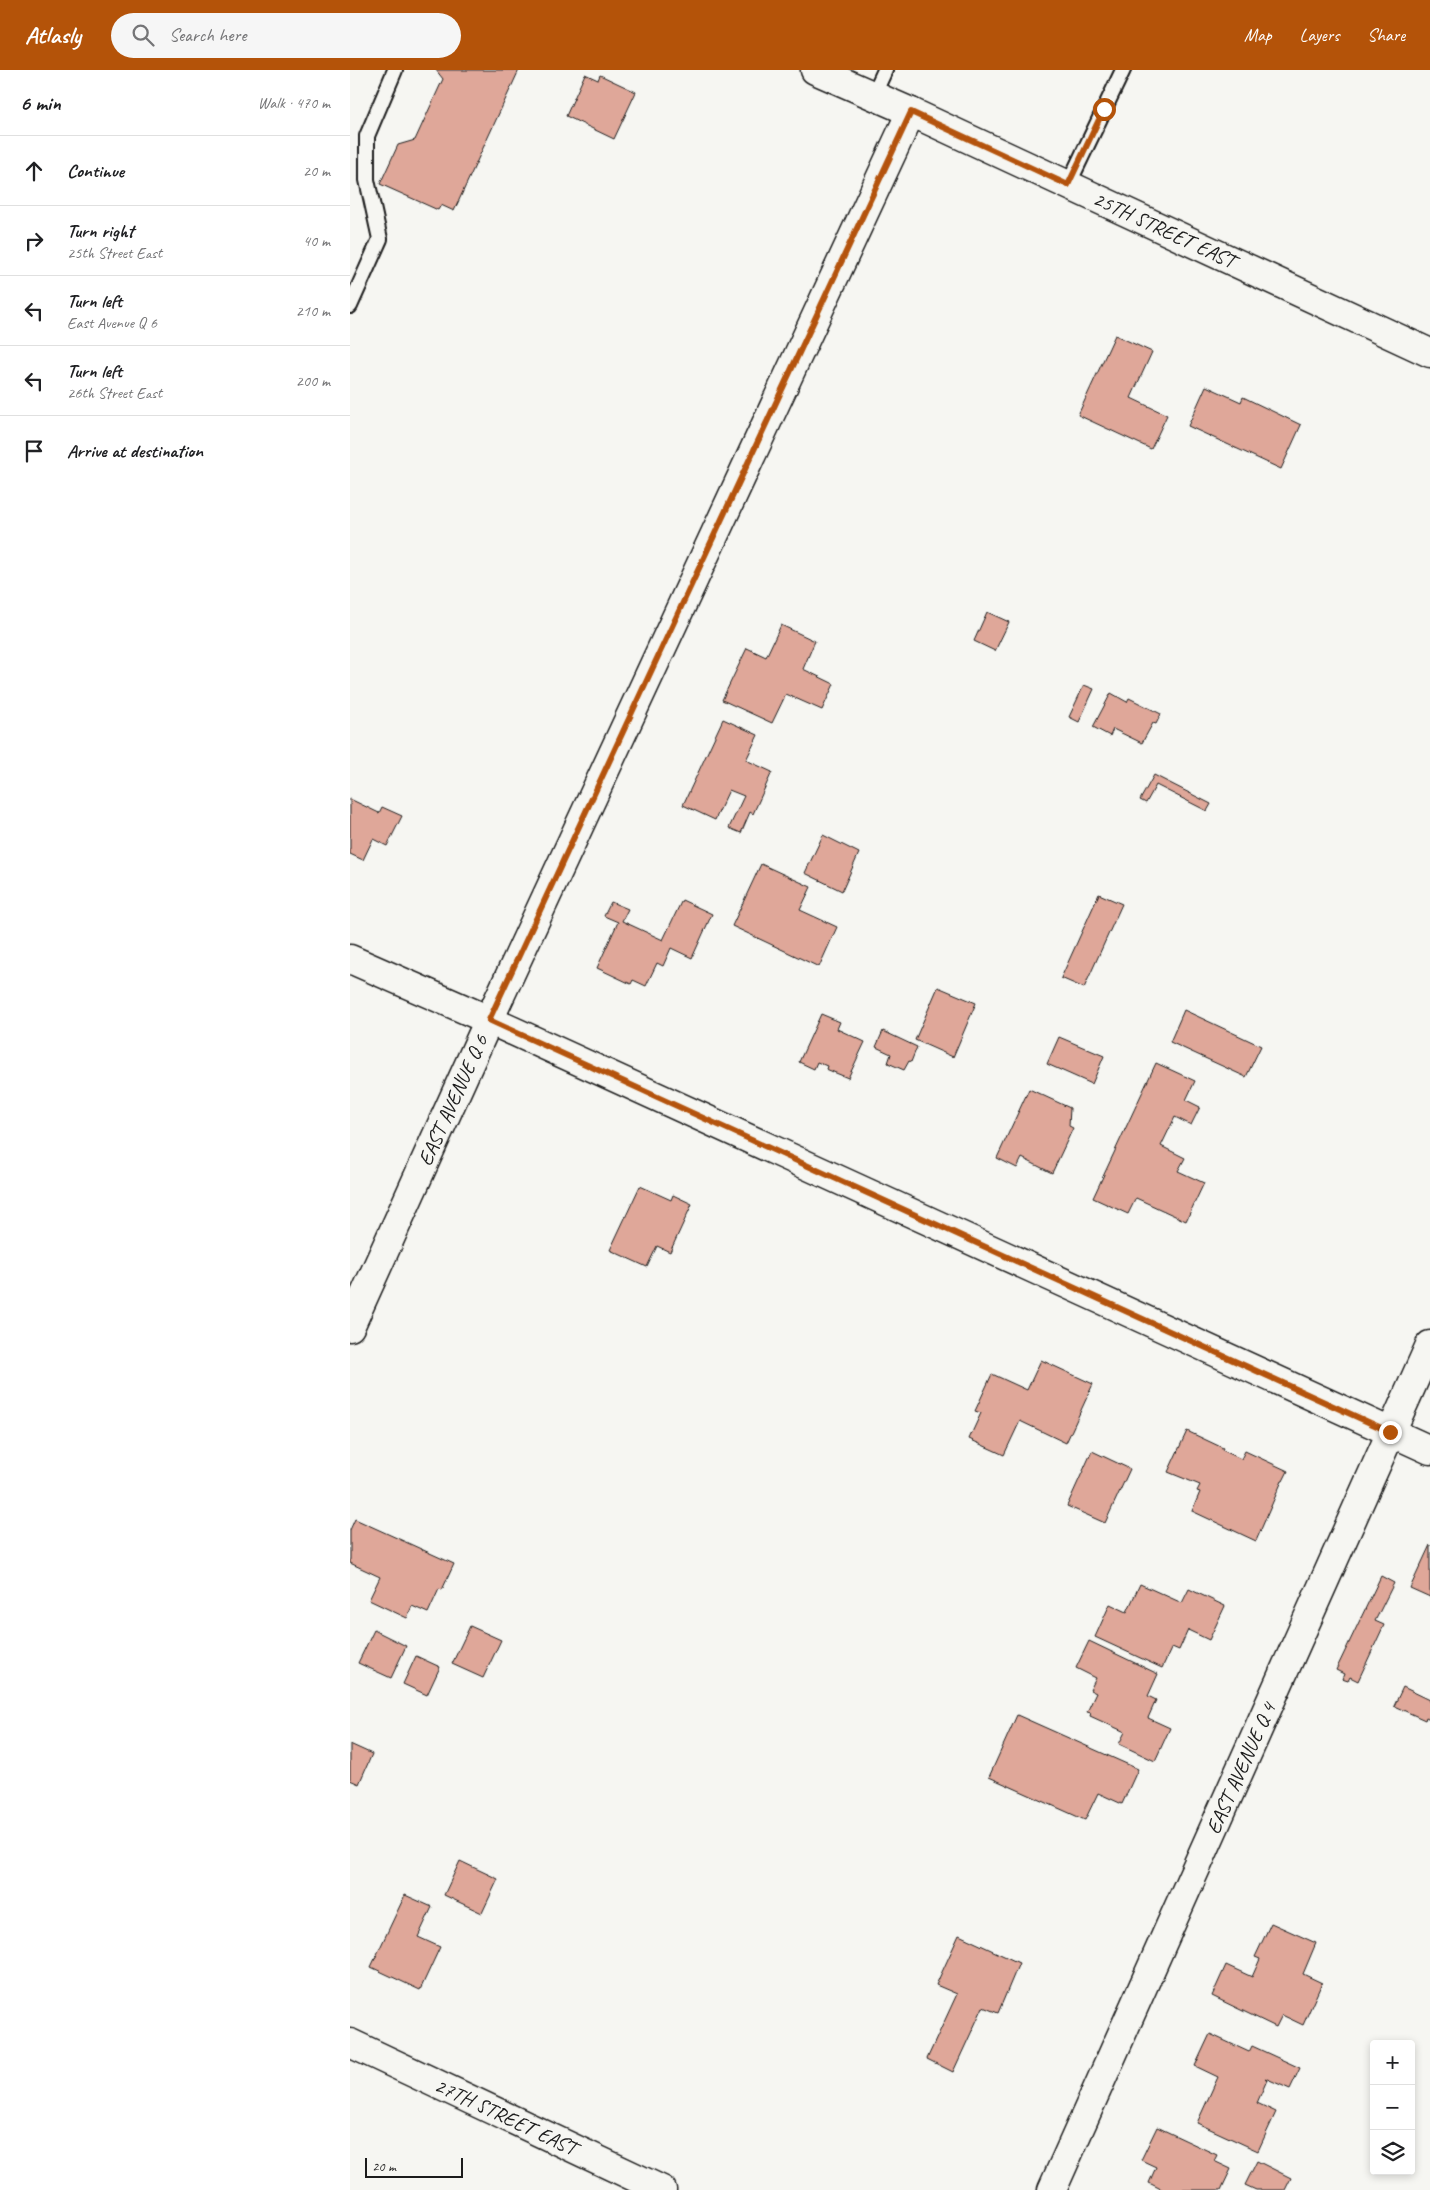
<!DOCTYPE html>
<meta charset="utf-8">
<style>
body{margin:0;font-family:Caveat,sans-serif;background:#f6f6f6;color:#202124}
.controls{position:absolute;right:15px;bottom:15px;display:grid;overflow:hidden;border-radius:5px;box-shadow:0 2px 8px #0003}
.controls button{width:45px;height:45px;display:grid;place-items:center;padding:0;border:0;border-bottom:1px solid #e0e0e0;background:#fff;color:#202124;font:25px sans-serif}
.scale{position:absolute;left:15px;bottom:12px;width:98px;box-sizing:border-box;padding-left:5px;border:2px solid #1c1c1c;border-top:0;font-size:14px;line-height:18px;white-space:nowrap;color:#1c1c1c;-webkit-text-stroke:4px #f6f6f2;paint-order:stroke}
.stop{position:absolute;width:15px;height:15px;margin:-11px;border:4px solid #b45309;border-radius:50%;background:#fff}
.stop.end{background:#b45309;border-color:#fff;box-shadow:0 1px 5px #0008}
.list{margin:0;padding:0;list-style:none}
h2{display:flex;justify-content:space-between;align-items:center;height:65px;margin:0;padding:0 20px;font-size:21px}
h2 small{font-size:16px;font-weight:400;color:#757577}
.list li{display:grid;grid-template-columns:32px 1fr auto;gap:15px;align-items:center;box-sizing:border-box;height:70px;padding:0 20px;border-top:1px solid #e0e0e0}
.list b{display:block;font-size:19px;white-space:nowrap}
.list p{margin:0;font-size:16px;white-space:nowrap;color:#757577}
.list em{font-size:16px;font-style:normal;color:#757577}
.icon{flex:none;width:28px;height:28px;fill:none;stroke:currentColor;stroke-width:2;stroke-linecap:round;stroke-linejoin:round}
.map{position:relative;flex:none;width:1080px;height:2120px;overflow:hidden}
header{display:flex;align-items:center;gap:30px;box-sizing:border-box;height:70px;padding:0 25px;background:#b45309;color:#fff}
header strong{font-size:24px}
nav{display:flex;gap:28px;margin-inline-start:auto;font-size:18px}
.search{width:350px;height:45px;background:#f6f6f6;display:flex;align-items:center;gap:12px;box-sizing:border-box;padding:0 18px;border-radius:28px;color:#757577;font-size:19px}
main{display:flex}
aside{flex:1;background:#fff}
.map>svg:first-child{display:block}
.building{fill:#dfa799;stroke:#1c1c1c}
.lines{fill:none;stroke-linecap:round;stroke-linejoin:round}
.lane-casing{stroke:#1c1c1c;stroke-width:18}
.street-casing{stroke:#1c1c1c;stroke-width:31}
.secondary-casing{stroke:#1c1c1c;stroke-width:31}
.lane{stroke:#f6f6f2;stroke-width:14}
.street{stroke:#f6f6f2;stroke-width:28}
.secondary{stroke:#f6f6f2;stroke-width:28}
.route{stroke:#b45309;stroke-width:6}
.labels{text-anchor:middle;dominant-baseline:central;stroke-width:4.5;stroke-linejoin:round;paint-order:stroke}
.street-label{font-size:21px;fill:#1c1c1c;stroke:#f6f6f2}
</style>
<header>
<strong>Atlasly</strong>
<div class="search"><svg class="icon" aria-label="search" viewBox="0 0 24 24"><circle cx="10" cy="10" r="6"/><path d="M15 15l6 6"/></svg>Search here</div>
<nav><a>Map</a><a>Layers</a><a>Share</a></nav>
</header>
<main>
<aside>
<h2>6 min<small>Walk · 470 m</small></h2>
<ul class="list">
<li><svg class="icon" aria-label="ahead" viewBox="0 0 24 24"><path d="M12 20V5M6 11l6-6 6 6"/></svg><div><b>Continue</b></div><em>20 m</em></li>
<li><svg class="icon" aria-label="right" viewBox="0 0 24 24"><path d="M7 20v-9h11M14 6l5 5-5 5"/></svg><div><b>Turn right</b><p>25th Street East</p></div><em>40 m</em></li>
<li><svg class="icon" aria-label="left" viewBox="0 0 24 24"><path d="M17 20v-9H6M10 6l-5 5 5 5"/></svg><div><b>Turn left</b><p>East Avenue Q 6</p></div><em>210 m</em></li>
<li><svg class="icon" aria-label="left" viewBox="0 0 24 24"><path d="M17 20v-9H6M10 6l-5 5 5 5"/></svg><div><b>Turn left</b><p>26th Street East</p></div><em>200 m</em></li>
<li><svg class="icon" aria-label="arrive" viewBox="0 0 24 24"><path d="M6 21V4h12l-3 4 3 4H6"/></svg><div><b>Arrive at destination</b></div></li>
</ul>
</aside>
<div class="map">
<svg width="1080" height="2120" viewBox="0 0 1080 2120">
<rect width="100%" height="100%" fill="#f6f6f2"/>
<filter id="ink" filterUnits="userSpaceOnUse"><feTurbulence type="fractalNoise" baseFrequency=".02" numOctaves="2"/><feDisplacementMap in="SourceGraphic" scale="10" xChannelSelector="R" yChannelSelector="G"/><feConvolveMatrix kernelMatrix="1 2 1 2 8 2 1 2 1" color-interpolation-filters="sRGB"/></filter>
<g filter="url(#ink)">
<g class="building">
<path d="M86,0H169L104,141L91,135L88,140L30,114L48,75L65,70L93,9Z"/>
<path d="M235,4L248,10L250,5L286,22L264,69L216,46Z"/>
<path d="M765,265L802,282L781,328L817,345L801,379L728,345Z"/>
<path d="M856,316L891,332L893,327L951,355L931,399L838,356Z"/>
<path d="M637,542L659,552L645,581L624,571Z"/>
<path d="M431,555L465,571L453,599L484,614L472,640L436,624L422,653L372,630L397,578L416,587Z"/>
<path d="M734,615L744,619L729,652L719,647Z"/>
<path d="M761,623L777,632L779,628L811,644L806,654L803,653L792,673L763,659L760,666L743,657Z"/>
<path d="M373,649L408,665L396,690L422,702L403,744L400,742L391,763L379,758L394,726L379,720L365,750L333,735Z"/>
<path d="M804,705L861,734L857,741L806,715L796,733L790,730Z"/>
<path d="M0,729L29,743L32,737L52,746L37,776L23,769L13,790L0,784Z"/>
<path d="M473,765L509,783L492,821L455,803Z"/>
<path d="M411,794L461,817L450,840L487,857L469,897L382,856Z"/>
<path d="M749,824L772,834L734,918L711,908Z"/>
<path d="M332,830L362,844L342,888L321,878L313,896L307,893L296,916L283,910L281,914L247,898L268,852L254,846L261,832L278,839L272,851L313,870Z"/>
<path d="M588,917L626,933L603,987L565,970Z"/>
<path d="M834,940L911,976L896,1007L820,972Z"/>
<path d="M471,944L490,952L487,959L515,972L498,1008L476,999L477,996L467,992L464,999L449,992Z"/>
<path d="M533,961L567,977L561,992L559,991L554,1000L538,993L541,984L526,977Z"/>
<path d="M709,967L754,986L742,1014L697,994Z"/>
<path d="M806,993L845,1011L836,1030L850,1037L841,1055L825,1047L811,1076L835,1088L828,1101L854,1113L836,1151L786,1128L778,1144L743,1128Z"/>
<path d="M679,1019L720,1038L719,1056L723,1058L702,1103L672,1088L667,1098L647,1088Z"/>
<path d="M290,1116L321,1130L323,1125L342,1134L320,1182L307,1176L297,1197L260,1180Z"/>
<path d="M691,1290L743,1314L716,1373L670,1351L654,1385L619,1369L631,1343L625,1341L642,1304L677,1320Z"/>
<path d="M837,1361L873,1378L872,1380L891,1389L895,1381L938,1401L933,1411H932L906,1471L842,1441L850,1422L847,1421L850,1415L818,1402Z"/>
<path d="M742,1381L780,1399L755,1453L717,1436Z"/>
<path d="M5,1449L104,1494L92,1520L89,1519L78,1543L62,1536L57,1548L19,1530L30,1507L0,1493V1460Z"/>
<path d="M1080,1475V1527L1060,1518Z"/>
<path d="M1031,1506L1044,1513L1025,1551L1034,1555L1008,1611L1000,1607L998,1611L992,1609L994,1604L986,1600Z"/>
<path d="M790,1514L832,1533L839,1519L875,1536L859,1570L838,1560L829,1580L822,1577L812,1598L745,1567L760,1534L777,1542Z"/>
<path d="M120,1556L151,1570L133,1608L102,1594Z"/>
<path d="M24,1560L56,1576L41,1608L8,1593Z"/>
<path d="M739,1571L808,1604L798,1626L806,1630L798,1648L820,1658L805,1691L769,1674L775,1662L740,1646L741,1643L737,1642L746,1623L740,1620L746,1608L726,1598Z"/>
<path d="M66,1586L90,1597L77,1625L53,1614Z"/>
<path d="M1053,1617L1080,1630V1649L1076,1647L1075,1650L1044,1636Z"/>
<path d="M667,1645L788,1699L772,1734L748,1723L735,1750L639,1707Z"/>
<path d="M0,1674L22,1684L9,1714L0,1710Z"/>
<path d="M110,1791L148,1809L132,1843L94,1825Z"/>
<path d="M55,1825L82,1837L68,1867L90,1877L70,1920L21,1897Z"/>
<path d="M921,1853L966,1873L953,1904L972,1913L953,1955L932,1945L926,1957L862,1926L876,1895L902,1907L910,1889L905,1887Z"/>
<path d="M609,1865L669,1893L648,1943L633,1937L603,2002L577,1989L607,1924L586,1915Z"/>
<path d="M860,1964L899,1982L902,1976L950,1998L940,2019L915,2008L917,2010L907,2033L926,2042L908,2081L847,2053L868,2007L845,1996Z"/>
<path d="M807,2057L867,2085L864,2091L881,2099L871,2120H813L799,2113L806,2097L791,2090Z"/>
<path d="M907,2091L941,2108L935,2120H906L895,2115Z"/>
</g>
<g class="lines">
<g class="lane-casing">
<g id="lane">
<path d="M523,26L535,0"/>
<path d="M718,115L773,0"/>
<path d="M0,236L30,169L17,110V66L45,0"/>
</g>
</g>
<g class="street-casing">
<g id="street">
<path d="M0,889L139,950L1080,1380"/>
<path id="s1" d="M0,1257L139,950L561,42"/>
<path id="s2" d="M0,1973L312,2120"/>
<path id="s3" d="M702,2120L1080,1275"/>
</g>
</g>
<g class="secondary-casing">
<g id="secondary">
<path id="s4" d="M465,0L561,42L1080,283"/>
</g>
</g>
<use href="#lane" class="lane"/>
<use href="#street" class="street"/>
<use href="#secondary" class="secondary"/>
</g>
</g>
<g class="lines" filter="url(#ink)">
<path class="route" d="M754,39L718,115L561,42L139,950L1040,1362"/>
</g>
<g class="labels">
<g class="street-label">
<text stroke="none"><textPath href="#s4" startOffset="384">25TH STREET EAST</textPath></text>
<text stroke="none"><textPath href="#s1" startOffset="249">EAST AVENUE Q 6</textPath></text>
<text stroke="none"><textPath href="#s3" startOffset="462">EAST AVENUE Q 4</textPath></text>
<text stroke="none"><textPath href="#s2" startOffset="172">27TH STREET EAST</textPath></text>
</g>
</g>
</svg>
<div class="controls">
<button>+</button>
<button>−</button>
<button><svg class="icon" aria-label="layers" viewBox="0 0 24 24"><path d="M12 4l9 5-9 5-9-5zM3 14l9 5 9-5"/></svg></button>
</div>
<div class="scale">20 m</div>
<div class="stop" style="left:754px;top:39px"></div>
<div class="stop end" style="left:1040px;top:1362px"></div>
</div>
</main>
